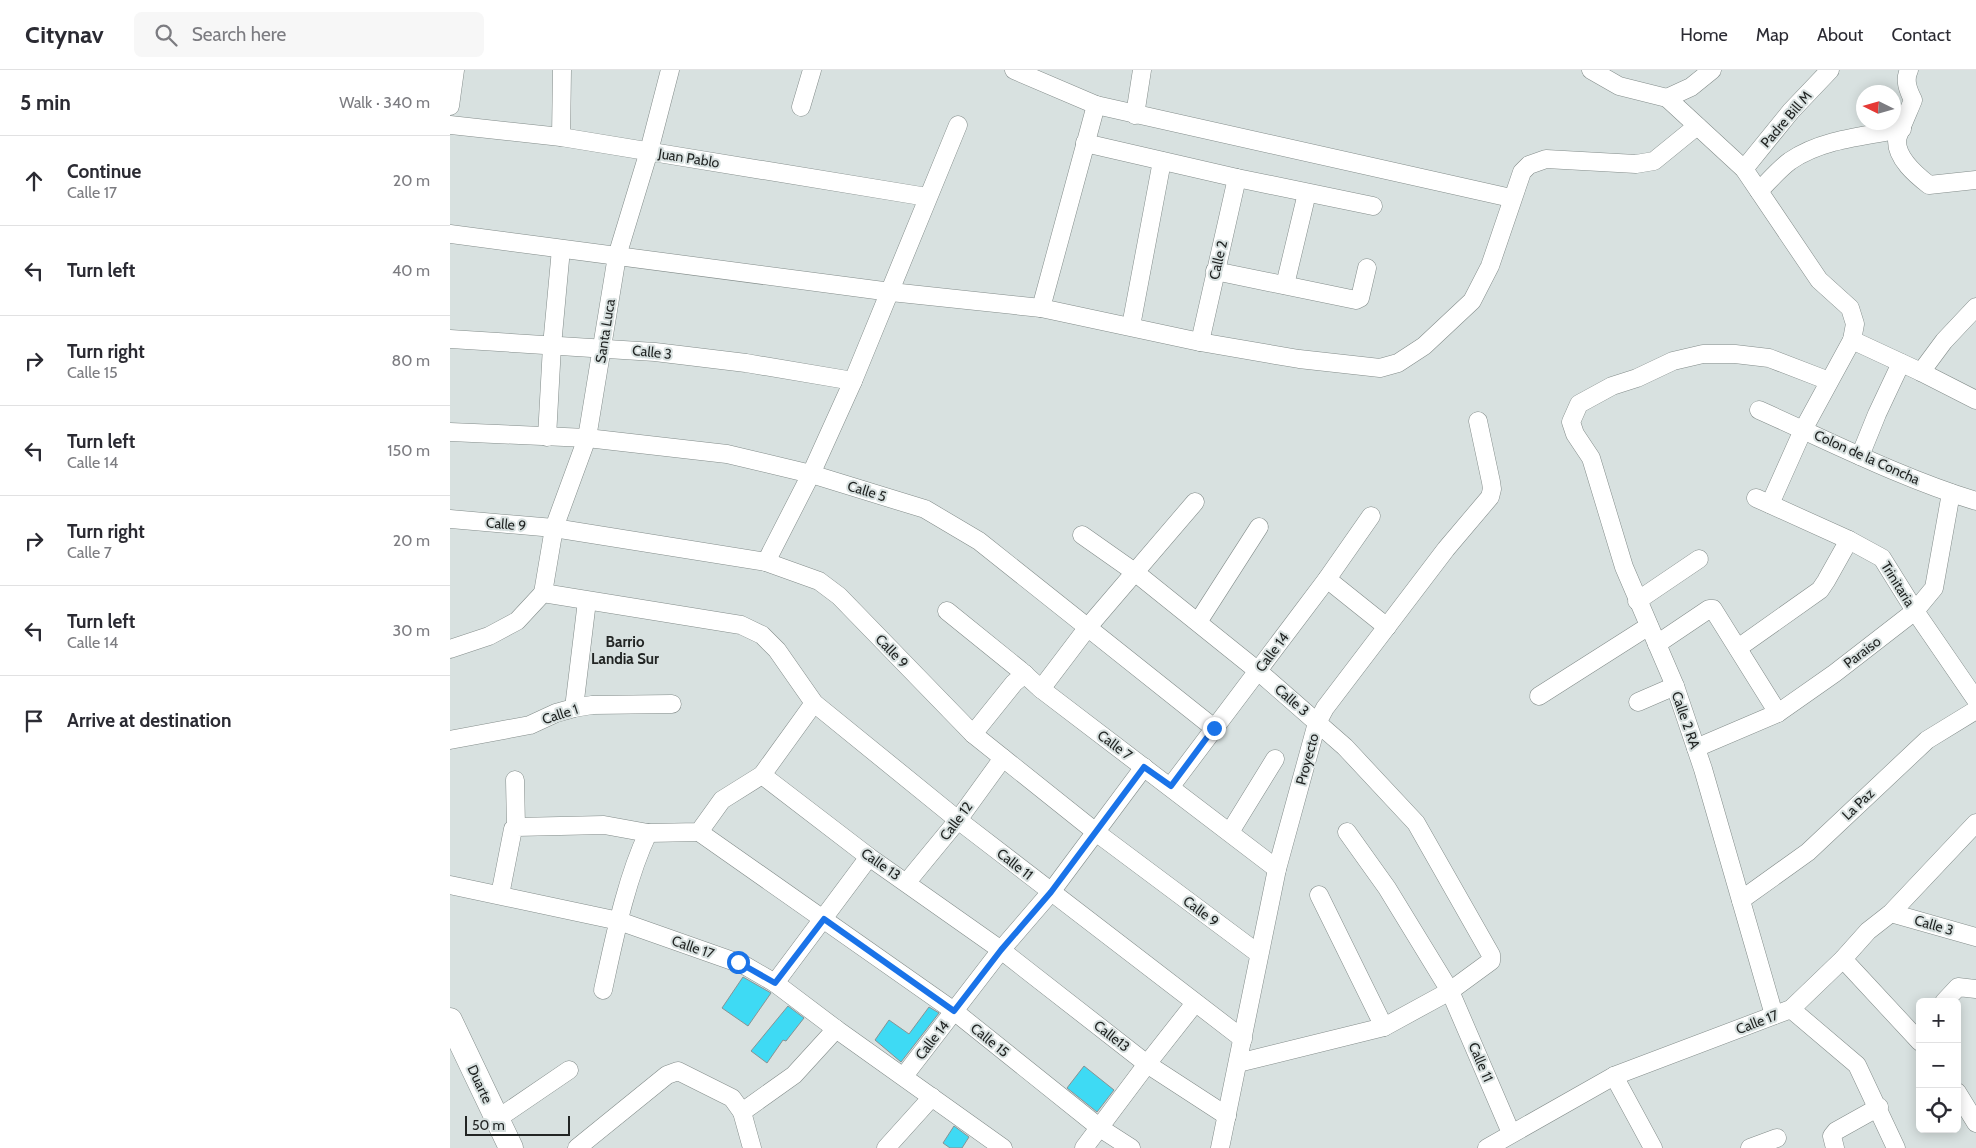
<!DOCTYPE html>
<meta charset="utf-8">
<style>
body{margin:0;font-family:Cabin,sans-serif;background:#f7f7f7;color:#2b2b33}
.controls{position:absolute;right:15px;bottom:15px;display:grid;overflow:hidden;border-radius:8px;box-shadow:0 2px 12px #0003}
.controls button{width:45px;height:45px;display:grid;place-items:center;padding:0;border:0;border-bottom:1px solid #e1e1e2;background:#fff;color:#2b2b33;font:25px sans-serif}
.compass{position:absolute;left:1406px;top:15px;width:45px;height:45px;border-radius:50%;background:#fff;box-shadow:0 2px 12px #0003;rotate:275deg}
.scale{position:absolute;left:15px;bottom:12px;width:105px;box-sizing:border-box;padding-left:5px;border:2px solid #222524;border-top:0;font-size:14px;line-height:18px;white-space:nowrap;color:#222524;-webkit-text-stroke:4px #d8e1e0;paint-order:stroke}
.stop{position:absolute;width:15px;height:15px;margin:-11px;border:4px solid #1a73e8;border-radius:50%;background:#fff}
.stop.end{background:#1a73e8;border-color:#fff;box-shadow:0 1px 5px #0008}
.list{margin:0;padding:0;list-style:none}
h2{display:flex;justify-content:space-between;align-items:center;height:65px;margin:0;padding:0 20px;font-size:21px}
h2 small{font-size:16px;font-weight:400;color:#7c7c81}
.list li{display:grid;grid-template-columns:32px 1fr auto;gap:15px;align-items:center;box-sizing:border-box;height:90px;padding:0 20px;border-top:1px solid #e1e1e2}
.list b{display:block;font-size:19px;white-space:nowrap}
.list p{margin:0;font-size:16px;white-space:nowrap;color:#7c7c81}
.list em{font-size:16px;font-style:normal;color:#7c7c81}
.icon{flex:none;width:28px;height:28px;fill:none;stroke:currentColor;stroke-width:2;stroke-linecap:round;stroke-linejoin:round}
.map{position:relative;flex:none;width:1526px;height:1078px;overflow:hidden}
header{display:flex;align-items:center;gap:30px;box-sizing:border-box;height:70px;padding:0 25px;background:#fff;border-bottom:1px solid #e1e1e2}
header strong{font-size:24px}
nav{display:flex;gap:28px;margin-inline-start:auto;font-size:18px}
.search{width:350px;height:45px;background:#f7f7f7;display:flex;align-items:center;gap:12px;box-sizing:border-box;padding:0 18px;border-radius:8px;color:#7c7c81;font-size:19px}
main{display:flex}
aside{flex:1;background:#fff}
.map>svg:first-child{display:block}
.building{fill:#3edaf4;stroke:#899293}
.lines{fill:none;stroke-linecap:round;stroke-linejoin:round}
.street-casing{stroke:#838c8a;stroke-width:19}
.secondary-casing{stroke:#838c8a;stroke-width:25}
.street{stroke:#fff;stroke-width:18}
.secondary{stroke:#fff;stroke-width:24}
.route{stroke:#1a73e8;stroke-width:6}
.labels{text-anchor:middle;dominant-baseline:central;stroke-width:4;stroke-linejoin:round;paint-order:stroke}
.street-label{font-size:14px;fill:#222524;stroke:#d8e1e0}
.neighbourhood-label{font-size:15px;font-weight:bold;fill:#222524;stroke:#d8e1e0}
</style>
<header>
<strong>Citynav</strong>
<div class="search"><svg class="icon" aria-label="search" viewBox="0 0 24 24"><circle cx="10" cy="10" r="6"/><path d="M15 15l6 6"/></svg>Search here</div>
<nav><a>Home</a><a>Map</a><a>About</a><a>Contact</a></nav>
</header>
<main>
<aside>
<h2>5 min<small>Walk · 340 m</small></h2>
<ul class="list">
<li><svg class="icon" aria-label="ahead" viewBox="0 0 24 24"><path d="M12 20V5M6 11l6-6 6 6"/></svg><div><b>Continue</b><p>Calle 17</p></div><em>20 m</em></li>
<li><svg class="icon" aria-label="left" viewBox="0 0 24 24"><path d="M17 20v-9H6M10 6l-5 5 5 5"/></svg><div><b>Turn left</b></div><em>40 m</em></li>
<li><svg class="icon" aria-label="right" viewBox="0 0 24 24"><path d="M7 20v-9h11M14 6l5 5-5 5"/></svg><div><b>Turn right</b><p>Calle 15</p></div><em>80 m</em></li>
<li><svg class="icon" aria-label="left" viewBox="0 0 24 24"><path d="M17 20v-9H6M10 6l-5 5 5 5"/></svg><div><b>Turn left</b><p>Calle 14</p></div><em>150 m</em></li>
<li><svg class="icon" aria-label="right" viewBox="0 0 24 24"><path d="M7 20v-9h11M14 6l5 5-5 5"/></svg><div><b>Turn right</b><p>Calle 7</p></div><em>20 m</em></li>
<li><svg class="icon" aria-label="left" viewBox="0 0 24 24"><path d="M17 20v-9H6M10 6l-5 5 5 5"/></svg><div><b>Turn left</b><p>Calle 14</p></div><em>30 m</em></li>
<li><svg class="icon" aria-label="arrive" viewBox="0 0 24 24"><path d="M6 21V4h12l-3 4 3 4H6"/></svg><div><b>Arrive at destination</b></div></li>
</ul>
</aside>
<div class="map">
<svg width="1526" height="1078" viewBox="0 0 1526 1078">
<rect width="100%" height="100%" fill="#d8e1e0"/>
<g class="building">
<path d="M293,907L321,923L298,956L272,938Z"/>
<path d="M338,936L354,948L336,971L333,970L317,993L301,981Z"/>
<path d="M479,937L489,943L451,992L425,970L439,950L459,964Z"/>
<path d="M634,996L664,1020L647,1042L617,1018Z"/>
<path d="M504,1056L519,1067L512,1078H500L493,1073Z"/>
</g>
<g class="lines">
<g class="street-casing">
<g id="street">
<path d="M564,0L646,35L1061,128"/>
<path d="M1141,0L1169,16L1217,28L1294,99L1369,210L1400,238L1405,254L1402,270L1353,360L1320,434"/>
<path d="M1459,0C1454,10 1458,20 1463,30C1460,38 1447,66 1447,71C1447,89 1466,105 1479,115L1526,110"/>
<path d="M1217,28L1241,17L1262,0"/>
<path d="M0,36L5,0"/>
<path d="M351,37L362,0"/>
<path d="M685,45L692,0"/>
<path d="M0,55L111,67L477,127"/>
<path d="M111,67L112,0"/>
<path d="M635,73L787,108L923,136"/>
<path d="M1294,99L1341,41L1380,0"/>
<path d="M1309,121C1319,111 1329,99 1340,91C1372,69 1415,66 1452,59"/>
<path d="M0,164L441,222L591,238L750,272L849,289L930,298L948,293L974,276L1022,231L1040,196L1072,102L1079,95L1096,89L1186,94L1204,91L1247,56"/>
<path d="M765,201L906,230L910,228L917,198"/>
<path d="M835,215L857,123"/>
<path d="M591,238L646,35"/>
<path d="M681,256L712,91"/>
<path d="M0,269L205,282L296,293L403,311"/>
<path d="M1402,270L1471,302L1526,330"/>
<path d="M750,272L787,108"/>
<path d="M1471,302L1494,271L1526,237"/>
<path d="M1309,340C1381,372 1451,408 1526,431"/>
<path d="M0,362L137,368L277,384L361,404L475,439L529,471L764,658"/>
<path d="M97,367L102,276L111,179"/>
<path d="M1410,386L1427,344L1451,293"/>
<path d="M1306,428L1399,470L1432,488L1465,541L1526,630"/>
<path d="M0,449L104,458L316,492L369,511L389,526L523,664L647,763L809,884"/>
<path d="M632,465L686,503L808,601L895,677L966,753L1041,885V891L1000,921L934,957L788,993"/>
<path d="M316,492L361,404L403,311L508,55"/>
<path d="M877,509L937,557"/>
<path d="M93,523L291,555L312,565L327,580L364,633L508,750L793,969"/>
<path d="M93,523L104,458L137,368L167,186L199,81L220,0"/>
<path d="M1187,531L1249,489"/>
<path d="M497,541L570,600L591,619L827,799"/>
<path d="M748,552L809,457"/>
<path d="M1207,574L1259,539H1263L1328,643"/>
<path d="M1288,578L1370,520L1376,511L1399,470"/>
<path d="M0,579L39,566L67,551L93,523"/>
<path d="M591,619L638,557L745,432"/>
<path d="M1089,626L1199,556"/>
<path d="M1188,632L1225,616"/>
<path d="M124,638L137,531"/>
<path d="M523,664L564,613L575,604"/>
<path d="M0,670L80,655L106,643L124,638L142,635L222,634"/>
<path d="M1246,678L1328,643L1385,603L1465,541L1484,518L1501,423"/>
<path d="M312,705L419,787L551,880L697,994L777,1046"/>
<path d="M65,710L66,757"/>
<path d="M721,716L877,509L921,446"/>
<path d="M249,762L504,941L650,1058L681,1078"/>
<path d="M780,762L825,689"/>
<path d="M897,762L937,818L1000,921L1061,1063"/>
<path d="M457,812L508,750L553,688"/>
<path d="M0,815L169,851L294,895L325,913L386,959L553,1078"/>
<path d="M50,825L63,759L66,757L154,755L198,763L249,762L272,730L312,705L364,633"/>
<path d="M869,825L934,957"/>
<path d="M1291,830L1358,782L1477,670L1526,640"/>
<path d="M1441,843L1526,867"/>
<path d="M1393,889L1470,972"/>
<path d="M325,913L419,787"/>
<path d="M153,920C164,870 176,809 198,763"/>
<path d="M1494,932L1508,917L1526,919"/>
<path d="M1341,939L1407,995L1446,1078"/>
<path d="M1324,945L1253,699L1225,616L1174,497L1141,388L1125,364L1121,352L1129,334L1162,316L1187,308L1223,291L1253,284H1285L1319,288L1379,311"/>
<path d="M454,1006L551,880L601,822L694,697"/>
<path d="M1164,1006L1203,1078"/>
<path d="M1507,1022L1526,1053"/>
<path d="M292,1042L344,1005L386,959"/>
<path d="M47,1049L119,1000"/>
<path d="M127,1078L217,1005L228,1001L282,1028L292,1042L302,1078"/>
<path d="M436,1078L482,1027"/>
<path d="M634,1078L697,994L745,933"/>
<path d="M770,1078L827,799L867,653L875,638L996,479L1040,427L1042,419L1041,412L1028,351"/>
<path d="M1037,1078L1164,1006L1341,939L1393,889L1418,861L1441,843L1526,753"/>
<path d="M1300,1078L1327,1068"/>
<path d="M1385,1078L1382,1066L1386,1061L1429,1037"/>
</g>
</g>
<g class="secondary-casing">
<path id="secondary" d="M0,950L61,1078"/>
</g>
<use href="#street" class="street"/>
<use href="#secondary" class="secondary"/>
</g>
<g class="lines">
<path class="route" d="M288,892L325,913L374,849L504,941L551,880L601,822L694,697L721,716L764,658"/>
</g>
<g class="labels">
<g class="street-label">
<text transform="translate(1336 49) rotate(-49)">Padre Bill M</text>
<text transform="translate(239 88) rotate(9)">Juan Pablo</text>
<text transform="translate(768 190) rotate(-77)">Calle 2</text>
<text transform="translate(155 261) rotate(-81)">Santa Luca</text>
<text transform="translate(202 282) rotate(6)">Calle 3</text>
<text transform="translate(1417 387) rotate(24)">Colon de la Concha</text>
<text transform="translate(417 421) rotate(17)">Calle 5</text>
<text transform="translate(56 454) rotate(5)">Calle 9</text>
<text transform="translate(1448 514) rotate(58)">Trinitaria</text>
<text transform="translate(442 581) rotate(46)">Calle 9</text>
<text transform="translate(822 582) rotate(-53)">Calle 14</text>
<text transform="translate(1412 582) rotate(-37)">Paraiso</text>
<text transform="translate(842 630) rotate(41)">Calle 3</text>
<text transform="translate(110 644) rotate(-18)">Calle 1</text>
<text transform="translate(1236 650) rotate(71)">Calle 2 RA</text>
<text transform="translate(665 675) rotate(37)">Calle 7</text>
<text transform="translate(857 689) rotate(-75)">Proyecto</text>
<text transform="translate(1408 734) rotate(-44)">La Paz</text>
<text transform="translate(506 751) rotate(-53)">Calle 12</text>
<text transform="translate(431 794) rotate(35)">Calle 13</text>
<text transform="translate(565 794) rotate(38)">Calle 11</text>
<text transform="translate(751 841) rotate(37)">Calle 9</text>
<text transform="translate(1484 855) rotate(16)">Calle 3</text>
<text transform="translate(243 877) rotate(19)">Calle 17</text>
<text transform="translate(1307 952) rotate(-21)">Calle 17</text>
<text transform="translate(662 966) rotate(38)">Calle13</text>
<text transform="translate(482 970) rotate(-52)">Calle 14</text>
<text transform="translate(540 970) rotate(39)">Calle 15</text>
<text transform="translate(1031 992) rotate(67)">Calle 11</text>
<text transform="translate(30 1014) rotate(65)">Duarte</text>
</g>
<g class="neighbourhood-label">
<text x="175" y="572">Barrio<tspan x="175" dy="17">Landia Sur</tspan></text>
</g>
</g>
</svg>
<div class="controls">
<button>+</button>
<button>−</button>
<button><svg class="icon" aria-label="locate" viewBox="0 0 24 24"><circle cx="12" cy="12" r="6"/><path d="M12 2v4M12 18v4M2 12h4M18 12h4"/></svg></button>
</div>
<svg class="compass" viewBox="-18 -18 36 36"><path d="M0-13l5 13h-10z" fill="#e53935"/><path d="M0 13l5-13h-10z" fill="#7c7c81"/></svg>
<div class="scale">50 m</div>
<div class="stop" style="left:288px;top:892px"></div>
<div class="stop end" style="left:764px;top:658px"></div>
</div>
</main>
